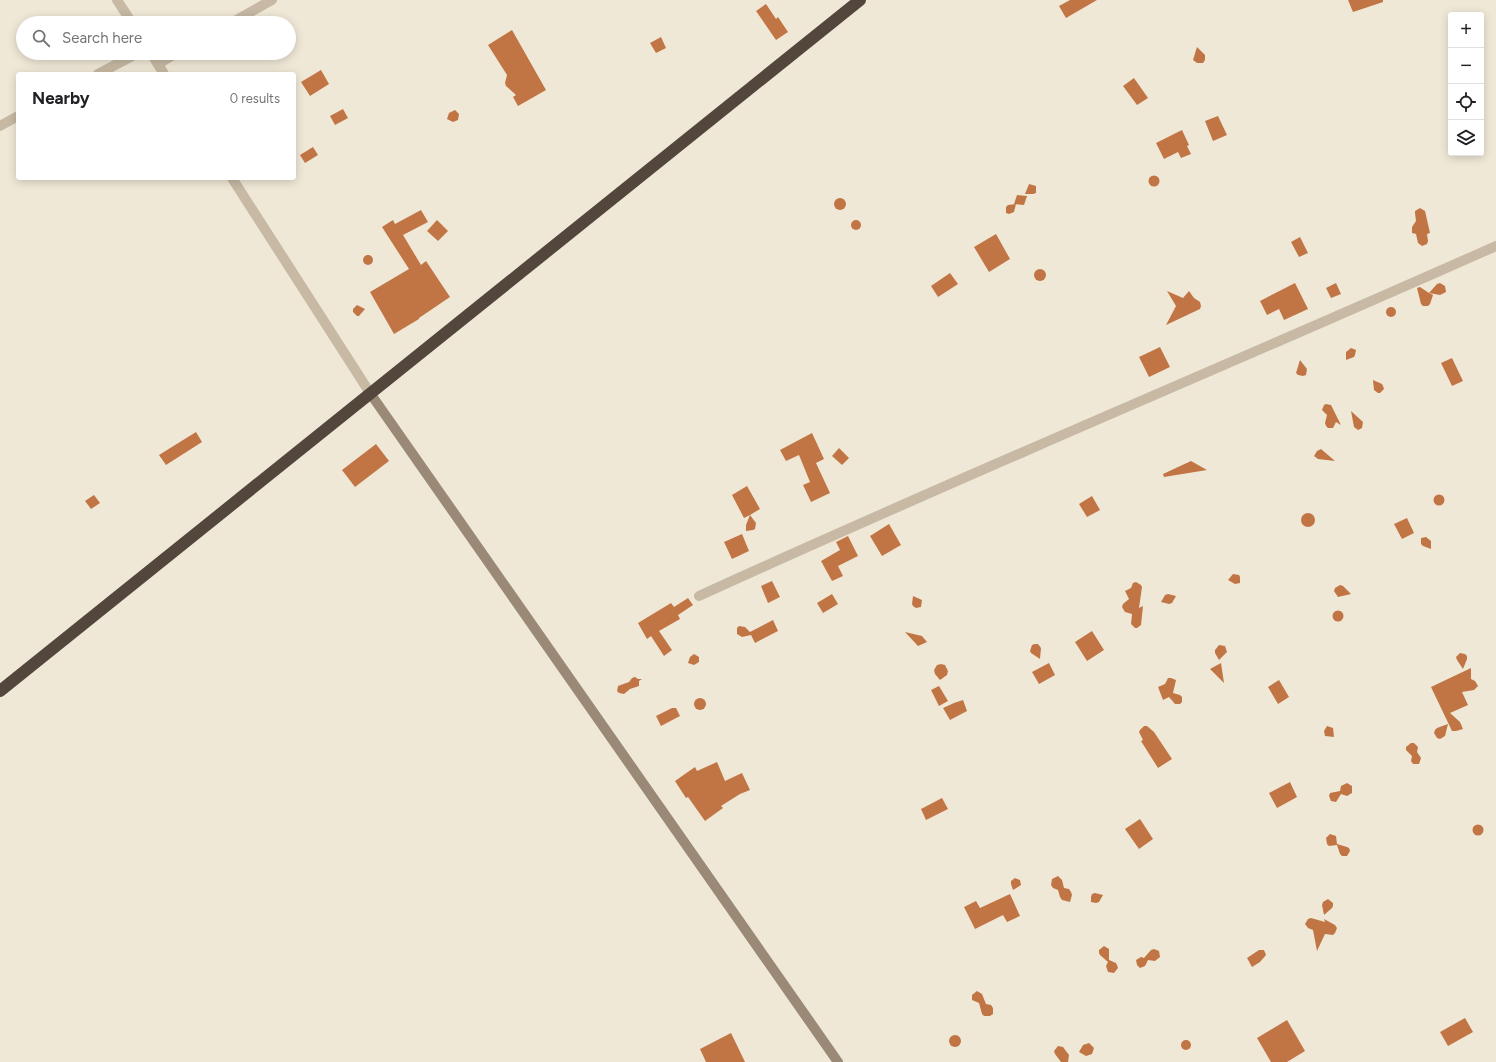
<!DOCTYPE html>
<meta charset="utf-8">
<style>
body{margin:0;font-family:Figtree,sans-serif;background:#f2f2f2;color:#202124}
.controls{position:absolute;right:12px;top:12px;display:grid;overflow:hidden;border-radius:4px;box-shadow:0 2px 10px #0003}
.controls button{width:36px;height:36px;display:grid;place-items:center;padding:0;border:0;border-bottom:1px solid #e0e0e0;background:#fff;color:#202124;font:20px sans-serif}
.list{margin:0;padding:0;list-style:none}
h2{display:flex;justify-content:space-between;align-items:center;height:52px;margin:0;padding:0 16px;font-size:17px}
h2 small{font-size:13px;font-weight:400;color:#757577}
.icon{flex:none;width:22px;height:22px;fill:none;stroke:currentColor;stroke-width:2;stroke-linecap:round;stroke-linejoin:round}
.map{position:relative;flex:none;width:1496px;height:1062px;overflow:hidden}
.search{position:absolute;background:#fff;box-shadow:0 2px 10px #0003;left:16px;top:16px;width:280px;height:44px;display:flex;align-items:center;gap:10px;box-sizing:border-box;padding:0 14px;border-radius:22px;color:#757577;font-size:15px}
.panel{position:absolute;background:#fff;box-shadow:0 2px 10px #0003;left:16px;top:72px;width:280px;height:108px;border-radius:4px}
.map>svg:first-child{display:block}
.building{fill:#c17544}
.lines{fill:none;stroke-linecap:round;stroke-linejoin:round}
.street{stroke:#c7b9a4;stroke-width:10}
.secondary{stroke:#9a8976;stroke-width:10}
.highway{stroke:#53473d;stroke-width:12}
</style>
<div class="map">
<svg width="1496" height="1062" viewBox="0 0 1496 1062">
<rect width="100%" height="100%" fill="#f0e8d7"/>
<g class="building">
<path d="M1070,0H1097L1066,18L1059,6Z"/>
<path d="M1348,0H1383V2L1353,12Z"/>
<path d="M766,4L776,19L778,17L788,32L776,40L756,11Z"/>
<path d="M512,30L546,90L518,106L513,97L516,95L506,86L505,83L507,75L488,45Z"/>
<path d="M661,37L666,48L656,53L650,43Z"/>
<path d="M1197,47L1205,55V60L1203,63H1197L1193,60Z"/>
<path d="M321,70L329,84L310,96L301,82Z"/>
<path d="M1134,78L1148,98L1137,105L1123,86Z"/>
<path d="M343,109L348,118L335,125L330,116Z"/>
<path d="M455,110L459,114L458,120L453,122L447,119L449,113Z"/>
<path d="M1218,116L1227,135L1213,141L1205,121Z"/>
<path d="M1182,130L1189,145L1187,146L1191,154L1181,158L1178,152L1164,159L1156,143Z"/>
<path d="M313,147L318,155L305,163L300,155Z"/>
<circle cx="1154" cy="181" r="5.5"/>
<path d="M1029,184L1036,186V193L1033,194H1025Z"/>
<path d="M1017,195L1027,196L1024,205L1014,204Z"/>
<circle cx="840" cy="204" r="6"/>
<path d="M1016,204L1014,212L1009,214L1006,213V207L1008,205Z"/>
<path d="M1420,208L1425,211L1430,233L1427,234L1428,241L1427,244L1422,246L1418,243L1416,234L1412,233V227L1416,221L1415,213V211Z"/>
<path d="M421,210L428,222L403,235L421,265L426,261L450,297L419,318V319L394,334L370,292L409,269L382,227L393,220L395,224Z"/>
<circle cx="856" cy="225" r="5"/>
<path d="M437,220L448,231L438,241L427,231Z"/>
<path d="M996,234L1010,259L989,272L974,247Z"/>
<path d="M1300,237L1308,253L1299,257L1291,242Z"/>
<circle cx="368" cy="260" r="5"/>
<circle cx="1040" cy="275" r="6"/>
<path d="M950,273L958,284L938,297L931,286Z"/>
<path d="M1295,283L1308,309L1284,320L1279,309L1267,315L1260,301Z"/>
<path d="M1336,283L1341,294L1331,298L1326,288Z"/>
<path d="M1440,283L1445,286L1446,292L1440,295L1429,293L1433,295L1430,304L1428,306H1423L1421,304L1417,288L1420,287L1429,293L1437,284Z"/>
<path d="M1167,291L1183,298L1189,291L1194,298L1200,302L1201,306L1200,309L1166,325L1176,306Z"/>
<path d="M357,305L365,309L359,316H357L353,312V309Z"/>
<circle cx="1391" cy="312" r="5"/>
<path d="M1160,347L1170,367L1149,377L1139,357Z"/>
<path d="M1351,348L1356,350L1355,355L1354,357L1346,360V352Z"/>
<path d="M1452,358L1463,381L1452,386L1441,363Z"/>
<path d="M1300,360L1307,369L1306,375L1303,376L1298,375L1296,373Z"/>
<path d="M1373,380L1382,384L1383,386L1384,389L1380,393H1378L1374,390Z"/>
<path d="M1326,404L1331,405L1341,425L1336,422L1333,428H1328L1326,426L1325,423L1327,415L1322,410L1324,405Z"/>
<path d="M1351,411L1363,422L1362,428L1358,430L1354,427Z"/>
<path d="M196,432L202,442L166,465L159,455Z"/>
<path d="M812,433L824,459L816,463L830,493L811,502L803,485L810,482L799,455L786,461L780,450Z"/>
<path d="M376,444L389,461L355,487L342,470Z"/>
<path d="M839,448L849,458L842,465L832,456Z"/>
<path d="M1321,449L1335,461L1318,459L1314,456L1317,451Z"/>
<path d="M1191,461L1207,470L1164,477L1163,474Z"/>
<path d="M747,486L760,509L750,515L756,523L755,529L753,530L746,531V525L750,515L744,518L732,495Z"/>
<circle cx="1439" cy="500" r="5.5"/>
<path d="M94,495L100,503L91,509L85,501Z"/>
<path d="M1092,496L1100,510L1087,517L1079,504Z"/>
<circle cx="1308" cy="520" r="7"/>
<path d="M1407,518L1414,533L1402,539L1394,524Z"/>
<path d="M889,524L901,545L882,556L870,536Z"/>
<path d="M742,534L749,551L732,559L724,542Z"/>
<path d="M848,536L858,556L838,566L843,576L832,581L821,561L840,550L836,542Z"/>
<path d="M1426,537L1431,541V549L1423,546L1421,544V538Z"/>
<path d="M1233,574L1239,575L1240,577V583L1235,584L1228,580Z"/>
<path d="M772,581L780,597L768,603L761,586Z"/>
<path d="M1136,582L1141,585L1142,587L1139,608L1143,606L1141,625L1137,628H1135L1131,624L1132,614L1125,612L1122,607L1123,604L1129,599L1125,591L1131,588L1133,583Z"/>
<path d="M1340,585L1343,586L1351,594L1338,597L1334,591L1335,588Z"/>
<path d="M832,594L838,604L823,613L817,603Z"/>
<path d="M1168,594L1176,596L1172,603L1169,604L1161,602L1165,595Z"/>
<path d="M913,596L922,600L921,607L916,608L913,606L912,604Z"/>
<path d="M688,598L693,605L678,615L680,619L659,631L672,650L664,656L651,636L647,639L638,623L671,603L674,607Z"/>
<circle cx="1338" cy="616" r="5.5"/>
<path d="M773,620L778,631L755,643L751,635L742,637L737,634V628L739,626L745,627L750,632Z"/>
<path d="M1092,631L1104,650L1087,661L1075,642Z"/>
<path d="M905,632L922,636L927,642L918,646Z"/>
<path d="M1035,644H1038L1041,648L1040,659L1031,653L1030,651L1032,645Z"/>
<path d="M1219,645L1225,646L1227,652L1219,660L1215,653V650Z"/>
<path d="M1460,653L1465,654L1467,656V659L1463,669L1457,660L1456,657Z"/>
<path d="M694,654L699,657V662L694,665L688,663L690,657Z"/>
<path d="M1049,663L1055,675L1039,684L1032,672Z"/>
<path d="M1221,663L1224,683L1210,669Z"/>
<path d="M941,664L945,665L948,671L947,675L940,680L935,674L934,670L937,665Z"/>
<path d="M1471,668V679L1475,681L1478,686L1474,690L1462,692L1468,705L1450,713L1460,722L1463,729L1456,731H1452L1431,687Z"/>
<path d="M635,677L638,679H642L639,681V686L630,689L624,694L619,693L617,691L618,686L629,682L632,678Z"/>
<path d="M1168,678H1171L1176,680L1173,693L1180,695L1182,697V702L1180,704H1175L1169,697L1163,700L1158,687L1165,684Z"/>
<path d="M1279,680L1289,697L1278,704L1268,687Z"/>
<path d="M939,686L948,701L939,706L931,690Z"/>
<circle cx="700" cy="704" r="6"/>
<path d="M963,700L967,711L950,720L943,708L954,703Z"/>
<path d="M672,708H676L680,716L661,726L656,716Z"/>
<path d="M1448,724L1445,736L1440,739L1437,738L1434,733L1435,730L1437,728Z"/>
<path d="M1144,726H1147L1154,732L1172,759L1158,768L1141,741L1143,740L1139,732L1140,730Z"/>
<path d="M1327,726L1333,728L1334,737L1325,736L1324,731Z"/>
<path d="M1411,743H1414L1418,747L1417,752L1421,758L1419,764H1413L1411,761L1412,756L1406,750V747Z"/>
<path d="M717,762L725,781L742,773L750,790L740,794L721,806L723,808L705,821L688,797L686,798L675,781L695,767L697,771Z"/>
<path d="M1290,782L1297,797L1277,808L1269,793Z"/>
<path d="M1347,783L1352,786V793L1347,796L1341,794L1336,802L1331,801L1329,796L1330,793L1340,791L1341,786Z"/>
<path d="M942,798L948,809L926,820L921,809Z"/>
<path d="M1140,819L1153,839L1139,849L1125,829Z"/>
<circle cx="1478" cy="830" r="5.5"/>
<path d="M1330,834L1336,836L1337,844L1347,847L1349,848L1350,851L1347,856H1342L1340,854L1337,845L1329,846L1327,844L1326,838Z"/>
<path d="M1058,876L1062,880L1064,888L1069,889L1071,892L1072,895L1070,902L1062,900L1060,897L1058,890L1053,888L1051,885L1052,879Z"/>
<path d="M1015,878L1020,880L1021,885L1013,890L1011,884V881Z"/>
<path d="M1095,893L1103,895L1099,902L1096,903L1091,902V897L1092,894Z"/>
<path d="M1010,894L1020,916L1007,922L1003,915L975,929L964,907L976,901L980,908Z"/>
<path d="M1328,899L1333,903V906L1332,908L1324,915L1322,905L1323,902Z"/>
<path d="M1311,918L1325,922L1324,919L1335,925L1337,928L1335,933L1333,935L1325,934L1317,951L1313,930L1308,928L1305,924L1308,919Z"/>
<path d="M1104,946L1109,949V960L1116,963L1117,965L1118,968L1114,973L1108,972L1106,966L1108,962L1100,955L1099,953V950Z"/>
<path d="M1154,949L1159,951L1160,957L1155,961L1148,960L1145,966L1140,968L1137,965L1136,960L1141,957L1144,958L1151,950Z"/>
<path d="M1259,950H1264L1266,955L1260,962L1252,967L1247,958Z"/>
<path d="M977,991L982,994L986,1004L991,1005L993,1008V1014L990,1016H984L982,1014L979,1003L972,1000V995Z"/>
<path d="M1465,1018L1473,1032L1448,1046L1440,1032Z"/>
<path d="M1287,1020L1305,1051L1287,1062H1271L1257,1038Z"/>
<path d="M731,1033L745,1062H706L700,1049Z"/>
<circle cx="955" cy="1041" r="6"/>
<circle cx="1186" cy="1045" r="5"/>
<path d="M1089,1043L1094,1048L1092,1054L1086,1056L1079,1052L1083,1045Z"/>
<path d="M1058,1046L1063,1047L1069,1055L1068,1062H1061L1055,1054L1054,1051Z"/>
</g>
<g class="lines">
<g class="street">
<path d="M117,0L132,23"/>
<path d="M231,23L272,0"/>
<path d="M151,53L164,74"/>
<path d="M158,64L177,53"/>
<path d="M98,74L138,53"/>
<path d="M0,126L18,116"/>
<path d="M232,178L370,393"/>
<path d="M699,596C963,475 1231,364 1496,246"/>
</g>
<path class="secondary" d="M370,393L838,1062"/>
<path class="highway" d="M0,691L860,0"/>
</g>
</svg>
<div class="controls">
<button>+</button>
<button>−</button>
<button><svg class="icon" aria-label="locate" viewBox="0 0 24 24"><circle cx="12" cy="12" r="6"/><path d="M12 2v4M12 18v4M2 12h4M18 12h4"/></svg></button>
<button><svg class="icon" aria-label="layers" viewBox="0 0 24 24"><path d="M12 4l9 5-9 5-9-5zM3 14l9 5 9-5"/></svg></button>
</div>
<div class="search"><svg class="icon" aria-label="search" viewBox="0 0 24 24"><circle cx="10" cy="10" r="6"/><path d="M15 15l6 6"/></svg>Search here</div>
<section class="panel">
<h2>Nearby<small>0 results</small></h2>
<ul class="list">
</ul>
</section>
</div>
